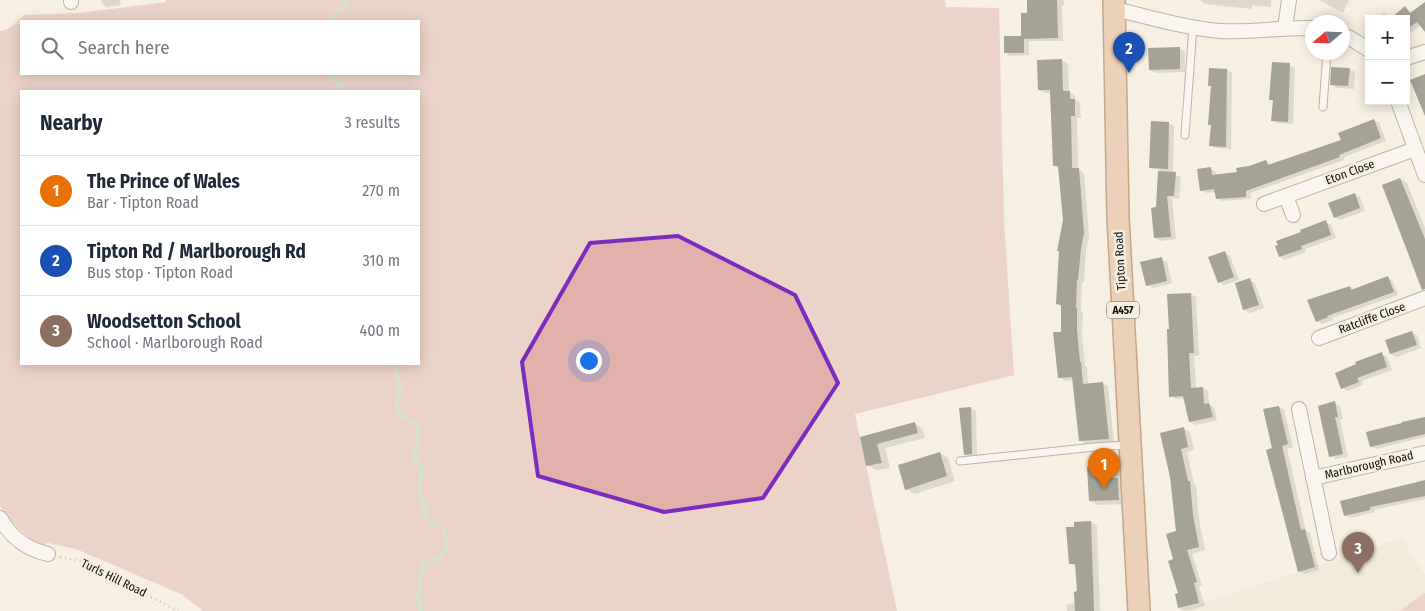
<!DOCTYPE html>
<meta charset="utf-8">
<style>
body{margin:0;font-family:"Fira Sans Condensed",sans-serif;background:#f2f2f3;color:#1f2937}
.controls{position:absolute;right:15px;top:15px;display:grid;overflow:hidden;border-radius:0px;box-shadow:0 2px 12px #0003}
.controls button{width:45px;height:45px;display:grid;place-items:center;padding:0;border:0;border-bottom:1px solid #e0e1e3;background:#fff;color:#1f2937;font:25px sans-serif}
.compass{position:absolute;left:1305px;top:15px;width:45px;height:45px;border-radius:50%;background:#fff;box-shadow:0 2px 12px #0003;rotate:251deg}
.you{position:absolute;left:588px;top:360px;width:18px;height:18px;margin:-12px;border:4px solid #fff;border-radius:50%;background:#1a73e8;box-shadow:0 0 0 8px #1a73e833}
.badge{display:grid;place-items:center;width:32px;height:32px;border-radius:50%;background:#235f77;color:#fff;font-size:16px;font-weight:700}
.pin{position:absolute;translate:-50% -41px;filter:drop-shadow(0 1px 2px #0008)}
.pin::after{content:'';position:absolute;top:26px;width:18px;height:15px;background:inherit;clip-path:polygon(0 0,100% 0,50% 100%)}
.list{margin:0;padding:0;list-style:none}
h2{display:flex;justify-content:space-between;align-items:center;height:65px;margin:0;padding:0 20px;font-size:21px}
h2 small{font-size:16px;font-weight:400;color:#747a83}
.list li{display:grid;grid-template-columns:32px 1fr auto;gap:15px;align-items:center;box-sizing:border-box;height:70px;padding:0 20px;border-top:1px solid #e0e1e3}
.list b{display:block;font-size:19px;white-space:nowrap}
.list p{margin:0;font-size:16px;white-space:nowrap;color:#747a83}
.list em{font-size:16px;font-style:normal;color:#747a83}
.icon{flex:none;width:28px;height:28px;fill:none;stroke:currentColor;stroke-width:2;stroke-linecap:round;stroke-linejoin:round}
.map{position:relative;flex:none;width:1425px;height:611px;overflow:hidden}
.search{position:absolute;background:#fff;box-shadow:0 2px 12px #0003;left:20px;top:20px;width:400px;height:55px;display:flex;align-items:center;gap:12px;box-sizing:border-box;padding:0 18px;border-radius:0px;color:#747a83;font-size:19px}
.panel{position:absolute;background:#fff;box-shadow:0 2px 12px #0003;left:20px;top:90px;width:400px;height:275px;border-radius:0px}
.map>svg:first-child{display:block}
.built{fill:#ece2cf}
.green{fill:#e1b1ac;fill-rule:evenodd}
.shadow{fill:#0003}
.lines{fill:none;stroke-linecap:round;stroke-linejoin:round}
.stream{stroke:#b2d4ac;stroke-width:4}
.building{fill:#44453a}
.service-casing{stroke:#756f64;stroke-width:9}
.minor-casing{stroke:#756f64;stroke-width:16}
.primary-casing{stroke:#8a5024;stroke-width:24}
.path{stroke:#918d84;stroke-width:2.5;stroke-dasharray:1 4;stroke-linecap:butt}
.service{stroke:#fff;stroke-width:7}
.minor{stroke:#fff;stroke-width:14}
.primary{stroke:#dfab83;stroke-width:21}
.marked{fill:none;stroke:#7b2cbf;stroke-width:4;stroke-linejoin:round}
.labels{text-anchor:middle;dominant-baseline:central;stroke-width:5;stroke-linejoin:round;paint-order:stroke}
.shield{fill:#f5efe2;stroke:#57534c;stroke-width:1}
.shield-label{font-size:11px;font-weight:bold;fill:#13100c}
.street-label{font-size:12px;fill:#13100c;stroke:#f5efe2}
</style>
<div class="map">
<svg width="1425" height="611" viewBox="0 0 1425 611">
<rect width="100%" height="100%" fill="#f5efe2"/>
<path class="built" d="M1402,538L1425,575V611H1178Z"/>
<g class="green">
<path d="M166,0H945L946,7L999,8L1004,220L1014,375L855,414L897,611H203L183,595L76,549L48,543L40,547C25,534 11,522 0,506V31L10,28L24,15L79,13L166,2ZM21,21H419V74H21ZM21,91H419V364H21Z"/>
<path d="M1425,593V611H1399Z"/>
</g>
<g class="shadow">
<path d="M101,0H120L121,5L107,7L102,4Z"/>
<path d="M1028,0H1064V6H1062L1063,41H1029V55L1010,56L1005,52L1022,37L1028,14Z"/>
<path d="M1200,0H1271V7L1252,5V9L1205,4Z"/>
<path d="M1319,0H1349L1343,13Z"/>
<path d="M1425,3V28L1421,25L1407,36L1405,8L1412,13Z"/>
<path d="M1384,13L1389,16L1391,19H1376Z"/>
<path d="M1179,48L1185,51V72L1156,73L1150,70Z"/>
<path d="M1062,60L1068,64L1069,92L1075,96V100L1080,103L1081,118H1077L1078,169L1084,173L1089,236L1086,252L1084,282H1082L1081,312L1083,313L1082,334L1085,366L1087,367L1088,384L1102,383L1108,386L1114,442L1086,444L1081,441L1073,380L1065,381L1059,377L1062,307L1058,304L1064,220L1059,169L1054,165L1051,93H1045L1039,90V61Z"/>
<path d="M1289,65L1295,68L1293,124L1278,123L1273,120L1274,101L1270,99Z"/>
<path d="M1211,69L1227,70L1232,73L1231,149L1216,148L1210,145L1212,126L1210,125L1212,87L1210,85Z"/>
<path d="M1349,69L1355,72L1354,89L1337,88L1331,85Z"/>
<path d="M1374,120L1379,123L1386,141L1344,157V160L1250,193L1251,199L1222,201L1217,198L1216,192L1207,193L1201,190L1211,169L1216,172L1217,176L1238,173L1266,161L1272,165L1343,140Z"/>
<path d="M1168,123L1174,126L1173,174L1181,177L1179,199L1172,198L1176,239L1161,241L1155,238L1160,170L1150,167Z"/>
<path d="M1400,179L1407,183L1425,228V284Z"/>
<path d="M1354,194L1360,197L1365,211L1340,220L1335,217Z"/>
<path d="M1325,222L1331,225L1336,238L1305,249L1306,252L1285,260L1280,257L1302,233Z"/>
<path d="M1225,253L1230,256L1239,280L1224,285L1219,282Z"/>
<path d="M1161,259L1167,262L1172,283L1153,288L1147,285Z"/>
<path d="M1388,278L1393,281L1398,295L1332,318L1333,320L1322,324L1317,321L1350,287L1355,290Z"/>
<path d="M1250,280L1255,283L1264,308L1250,313L1244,310Z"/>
<path d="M1191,294L1196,297L1199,355L1194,356L1196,389L1203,388L1208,391L1209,404L1214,407L1217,420L1196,425L1190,422L1185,398L1176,399L1171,396Z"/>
<path d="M1411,332L1417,335L1421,348L1397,357L1391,354L1387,341Z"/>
<path d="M1381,354L1387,357L1392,370L1362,381L1363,385L1348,391L1342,388Z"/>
<path d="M1334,403L1340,406L1343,419L1340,420L1348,457L1336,459L1330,456Z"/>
<path d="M1279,407L1284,410L1293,447L1287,449L1306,531L1310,533L1319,570L1304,574L1299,571L1274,449Z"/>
<path d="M970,408L976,411L977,457L971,458L965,454Z"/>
<path d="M1425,418V437L1376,449L1371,446Z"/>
<path d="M915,424L923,429L925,438L885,448L890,468L876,470L867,465L861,438Z"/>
<path d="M1184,429L1190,432L1194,450L1187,452L1194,484L1196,485L1199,519L1205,550L1192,554L1202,586H1199L1205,606L1185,611L1179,608V594L1174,560L1177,532L1171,477Z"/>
<path d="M940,453L948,458L955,481L915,494L906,489Z"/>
<path d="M1111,462L1119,467L1120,480L1126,484L1127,504L1098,505L1090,501L1098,468Z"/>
<path d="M1425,482V499L1374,510L1375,512L1351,518L1345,515Z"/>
<path d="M1091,522L1097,526L1100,611H1067V604L1076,603L1079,592L1077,567L1070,563L1076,528Z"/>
</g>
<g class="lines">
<g class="stream">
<path d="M332,21C334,11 344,9 348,0"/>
<path d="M330,74L344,91"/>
<path d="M394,364C397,371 400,378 400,387C401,392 397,397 397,402C396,415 407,419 416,424C419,436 418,444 413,455L422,470L419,491L427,518L432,523L442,527C453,549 443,558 423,565L418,600L421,611"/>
</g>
</g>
<g class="building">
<path d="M1027,0H1057L1058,38L1024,39V53H1004V36H1021V13H1027Z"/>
<path d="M1425,2V32L1417,22L1406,30V19H1390L1405,6L1410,13Z"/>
<path d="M1180,47V69L1149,70L1148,48Z"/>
<path d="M1062,59L1063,91H1070V99H1075V116H1071L1072,168H1079L1084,233L1081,249L1078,280H1077L1076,308H1077V330L1080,362H1081L1083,384L1103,382L1109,439L1079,441L1072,377L1058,378L1053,332H1061V305L1056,304L1059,251H1057L1063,220L1058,166H1053L1050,90H1038L1037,60Z"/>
<path d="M1272,62L1290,63L1288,122L1271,121L1273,100H1269Z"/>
<path d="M1331,67L1350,68L1348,86L1330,85Z"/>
<path d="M1209,68L1227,69L1226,147L1209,146L1211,125H1208L1211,86H1208Z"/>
<path d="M1425,74V116L1410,80Z"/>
<path d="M1374,119L1381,138L1339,155L1340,157L1246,191V197L1216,199L1214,189L1200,191L1197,169L1211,167L1212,175L1237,172L1236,168L1249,166L1266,160L1268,165L1341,140L1338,133Z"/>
<path d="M1151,121L1169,122L1168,169L1149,168Z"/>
<path d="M1158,171L1176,172L1174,196H1167L1171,237L1154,238L1151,208L1156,207Z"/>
<path d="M1400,178L1425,239V289L1422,290L1382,185Z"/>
<path d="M1355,193L1360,208L1334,218L1328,203Z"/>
<path d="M1326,220L1331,235L1301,246L1302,249L1279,257L1275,246L1278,245L1276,241L1301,232L1300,230Z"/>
<path d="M1225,251L1234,277L1218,283L1208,257Z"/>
<path d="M1162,257L1167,281L1146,286L1140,262Z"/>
<path d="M1388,276L1394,292L1327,316L1328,317L1316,322L1307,300L1350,286L1351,290Z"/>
<path d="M1250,278L1259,305L1243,310L1235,283Z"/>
<path d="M1191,293L1194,353H1189L1191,388L1203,387L1204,404L1209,403L1213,417L1189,422L1183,396L1169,397L1167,329H1169L1167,294Z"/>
<path d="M1412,331L1417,345L1390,354L1385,340Z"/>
<path d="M1382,352L1387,367L1357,378L1359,382L1341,389L1335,373L1356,364L1355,362Z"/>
<path d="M1335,401L1338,417H1335L1343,454L1329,457L1318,406Z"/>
<path d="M1279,406L1288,444L1282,446L1301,530L1305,529L1315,567L1298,572L1266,450L1272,448L1263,409Z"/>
<path d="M971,407L972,454L964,455L959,408Z"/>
<path d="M1425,417V434L1370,447L1366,432L1402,423V422Z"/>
<path d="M915,422L918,433L877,444L882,463L866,466L860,437Z"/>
<path d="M1184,427L1188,447L1181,449L1188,481H1190L1193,515L1199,547L1187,550L1197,582L1194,583L1199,603L1178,608L1175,594L1178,593L1168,561L1173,559L1166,534L1176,531L1170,477L1160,433Z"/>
<path d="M940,452L947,476L905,490L898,465Z"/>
<path d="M1097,461H1111L1112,478H1118L1119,500L1089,501L1087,467H1097Z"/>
<path d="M1425,480V496L1370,507V510L1344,516L1340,501Z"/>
<path d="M1091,521L1094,611H1075L1074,592L1077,591L1075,564H1069L1066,527H1074V522Z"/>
</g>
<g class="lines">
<g class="service-casing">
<g id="service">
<path d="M1323,107L1327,52"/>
<path d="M1185,135L1193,27"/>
<path d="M960,461L1095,447L1128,445"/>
</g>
</g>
<g class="minor-casing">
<g id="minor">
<path d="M71,0V2"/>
<path d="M1115,9C1149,17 1185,28 1220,31C1251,33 1282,27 1312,28"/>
<path d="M1285,28L1289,0"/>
<path d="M1342,35L1350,38L1369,50"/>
<path d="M1406,58L1425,52"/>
<path d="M1398,101L1425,175"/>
<path d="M1286,196L1293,215"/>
<path d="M1264,204L1415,149"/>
<path d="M1319,338L1425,298"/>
<path d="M1299,409L1329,553"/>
<path d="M1313,478L1425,453"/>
<path d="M0,518C12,538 26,549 48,554"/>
</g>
</g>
<g class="primary-casing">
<path id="primary" d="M1114,0L1118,217L1139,611"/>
</g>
<path class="path" d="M60,557L80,561L178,611"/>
<use href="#service" class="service"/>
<use href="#minor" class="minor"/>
<use href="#primary" class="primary"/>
</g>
<path d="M0 0H1425V611H0ZM678,236L795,295L838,383L763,498L664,512L538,476L522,362L590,243Z" fill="#f5efe2" fill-opacity=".55" fill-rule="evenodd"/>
<path class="marked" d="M678,236L795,295L838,383L763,498L664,512L538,476L522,362L590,243Z"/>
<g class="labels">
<rect class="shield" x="1107" y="301.5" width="32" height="17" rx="4"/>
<g class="shield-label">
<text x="1123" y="310">A457</text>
</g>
<g class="street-label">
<text transform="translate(1350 172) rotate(-20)">Eton Close</text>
<text transform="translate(1120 261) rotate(-93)">Tipton Road</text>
<text transform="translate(1372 318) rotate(-20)">Ratcliffe Close</text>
<text transform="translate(1369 465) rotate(-13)">Marlborough Road</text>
<text transform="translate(114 578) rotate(26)">Turls Hill Road</text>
</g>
</g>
</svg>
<div class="controls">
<button>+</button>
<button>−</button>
</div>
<svg class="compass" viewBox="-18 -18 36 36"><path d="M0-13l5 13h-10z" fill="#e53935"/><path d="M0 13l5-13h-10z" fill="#747a83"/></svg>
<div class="you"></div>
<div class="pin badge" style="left:1104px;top:489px;background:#e8710a">1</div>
<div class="pin badge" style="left:1129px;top:73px;background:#1a4fb4">2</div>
<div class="pin badge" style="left:1358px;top:573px;background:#8d6e63">3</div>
<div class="search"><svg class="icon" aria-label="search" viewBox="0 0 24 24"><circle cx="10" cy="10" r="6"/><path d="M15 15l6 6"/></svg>Search here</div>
<section class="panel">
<h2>Nearby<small>3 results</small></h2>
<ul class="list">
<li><span class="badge" style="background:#e8710a">1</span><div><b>The Prince of Wales</b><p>Bar · Tipton Road</p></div><em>270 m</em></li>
<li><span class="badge" style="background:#1a4fb4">2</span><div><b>Tipton Rd / Marlborough Rd</b><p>Bus stop · Tipton Road</p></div><em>310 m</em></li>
<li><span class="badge" style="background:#8d6e63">3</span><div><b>Woodsetton School</b><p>School · Marlborough Road</p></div><em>400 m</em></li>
</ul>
</section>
</div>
